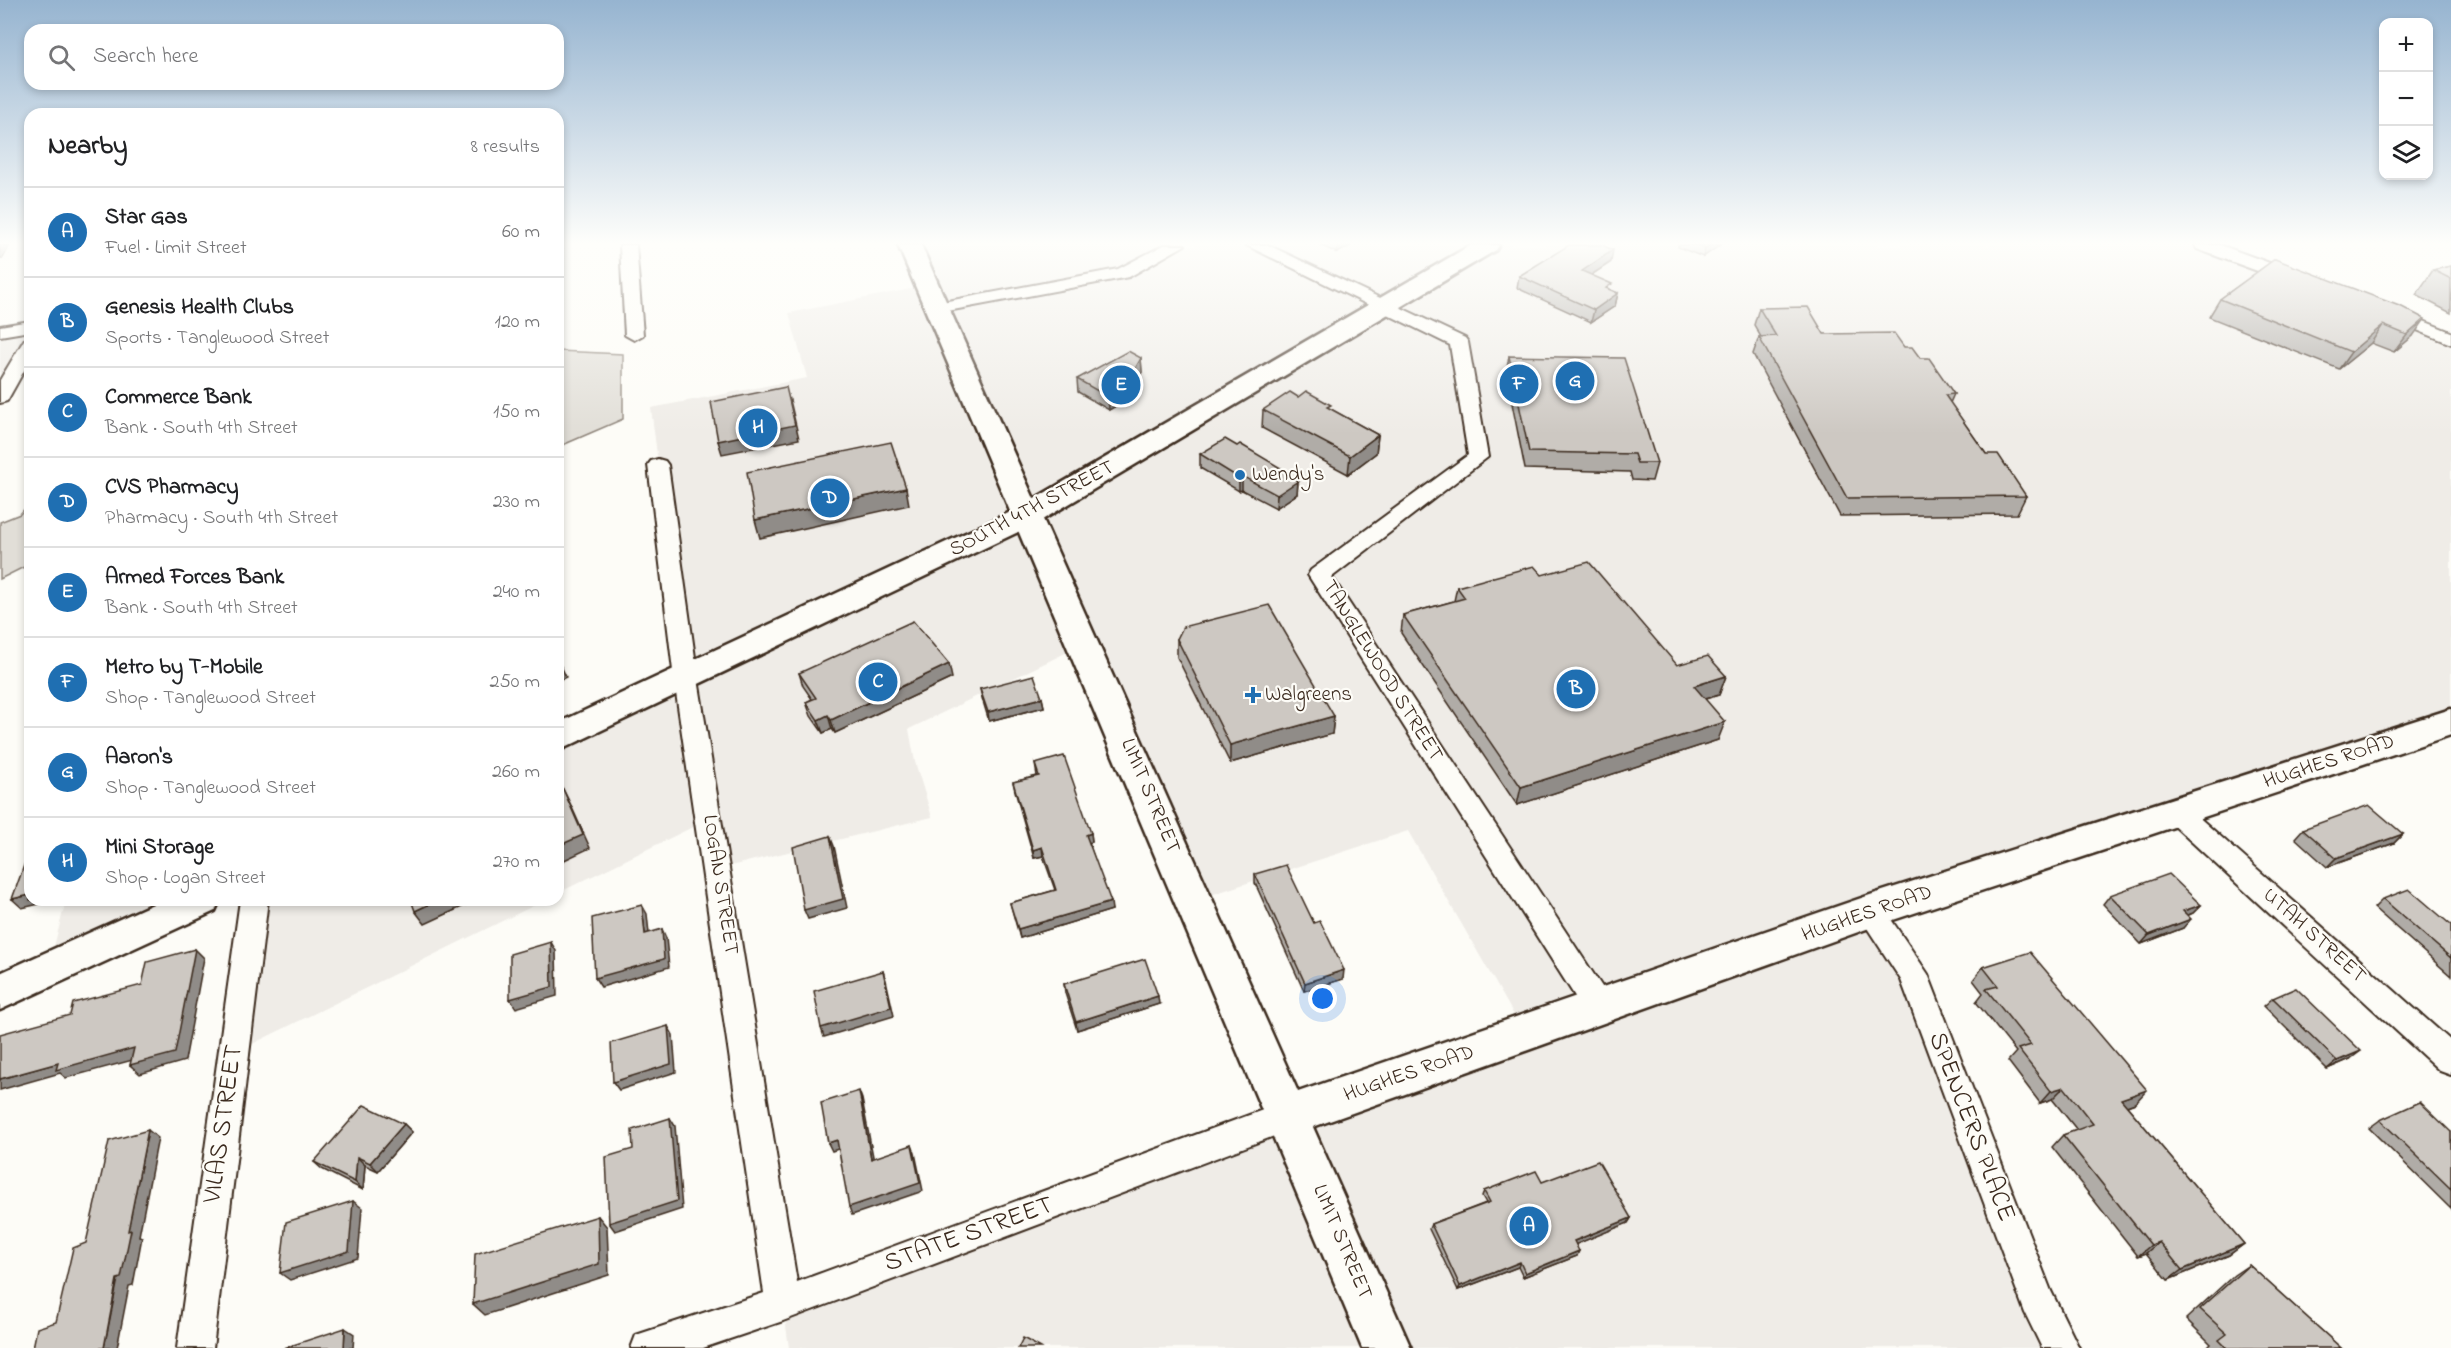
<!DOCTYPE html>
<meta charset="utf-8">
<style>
body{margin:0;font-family:"Indie Flower",sans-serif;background:#f6f6f6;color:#202124}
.controls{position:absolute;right:18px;top:18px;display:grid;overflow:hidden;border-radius:12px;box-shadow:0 3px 9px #0003}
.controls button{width:54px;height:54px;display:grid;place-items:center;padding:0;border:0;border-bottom:2px solid #e0e0e0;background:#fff;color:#202124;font:30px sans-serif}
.you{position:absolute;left:1323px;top:999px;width:21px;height:21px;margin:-15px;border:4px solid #fff;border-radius:50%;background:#1a73e8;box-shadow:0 0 0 9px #1a73e833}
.badge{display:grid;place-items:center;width:39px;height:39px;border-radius:50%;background:#1f6fb2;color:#fff;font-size:20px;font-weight:700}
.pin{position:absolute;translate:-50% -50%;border:3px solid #fff;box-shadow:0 2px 6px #0006}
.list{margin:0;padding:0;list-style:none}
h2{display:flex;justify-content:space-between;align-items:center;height:78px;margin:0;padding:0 24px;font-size:26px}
h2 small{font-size:20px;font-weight:400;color:#757577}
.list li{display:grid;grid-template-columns:39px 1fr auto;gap:18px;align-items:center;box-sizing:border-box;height:90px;padding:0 24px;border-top:2px solid #e0e0e0}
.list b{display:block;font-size:22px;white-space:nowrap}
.list p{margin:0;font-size:20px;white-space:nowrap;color:#757577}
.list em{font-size:20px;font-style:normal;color:#757577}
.icon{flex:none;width:33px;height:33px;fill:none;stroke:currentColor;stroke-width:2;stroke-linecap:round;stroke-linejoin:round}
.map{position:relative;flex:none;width:2451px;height:1348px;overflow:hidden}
.search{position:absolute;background:#fff;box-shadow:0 3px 9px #0003;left:24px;top:24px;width:540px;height:66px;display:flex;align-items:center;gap:15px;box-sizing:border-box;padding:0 21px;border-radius:18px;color:#757577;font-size:22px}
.panel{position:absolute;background:#fff;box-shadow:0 3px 9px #0003;left:24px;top:108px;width:540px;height:798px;border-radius:18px}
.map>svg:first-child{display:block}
.built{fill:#efece7}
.green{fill:#e1ded7;stroke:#8e847a;stroke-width:1.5}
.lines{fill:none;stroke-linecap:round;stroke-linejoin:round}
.street-casing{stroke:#3b2a1e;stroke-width:4}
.secondary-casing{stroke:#3b2a1e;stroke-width:5}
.highway-casing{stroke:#3b2a1e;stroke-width:5}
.street{fill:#fdfcf7;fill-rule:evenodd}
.secondary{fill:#fdfcf7;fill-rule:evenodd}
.highway{fill:#fdfcf7;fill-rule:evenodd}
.wall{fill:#b0aca7;stroke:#3b2a1e;stroke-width:1.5}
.shaded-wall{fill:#908c88;stroke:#3b2a1e;stroke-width:1.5}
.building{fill:#cdc8c2;stroke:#3b2a1e;stroke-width:1.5}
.poi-dot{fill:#1f6fb2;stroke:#fdfcf7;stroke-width:2}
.labels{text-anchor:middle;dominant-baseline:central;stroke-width:4.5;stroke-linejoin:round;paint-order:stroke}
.poi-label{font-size:21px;fill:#3b2a1e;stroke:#fdfcf7;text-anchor:start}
.street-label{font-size:21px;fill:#3b2a1e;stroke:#fdfcf7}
.near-street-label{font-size:26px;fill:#3b2a1e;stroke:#fdfcf7}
</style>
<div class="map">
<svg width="2451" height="1348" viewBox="0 0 2451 1348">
<rect width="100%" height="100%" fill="#fdfcf7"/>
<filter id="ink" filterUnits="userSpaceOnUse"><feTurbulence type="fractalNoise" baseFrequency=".0167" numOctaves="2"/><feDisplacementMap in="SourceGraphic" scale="12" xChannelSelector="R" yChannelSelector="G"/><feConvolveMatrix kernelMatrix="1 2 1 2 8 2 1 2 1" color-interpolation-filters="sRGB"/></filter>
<g filter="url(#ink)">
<g class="built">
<path d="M909,245H2203L2451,339V722L1870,911L1913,974L2061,1348H789L783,1304L1525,1034L1408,831L1195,900L1084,644L909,729L915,762L932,817L718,869L709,819L558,893V738L686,679L651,408L807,378L789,313L926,286Z"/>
<path d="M30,326V344L0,397V331Z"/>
<path d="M66,900H201L48,970Z"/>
<path d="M254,900H545L234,1053Z"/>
</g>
<g class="green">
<path d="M558,351L623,354V419L558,447Z"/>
<path d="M30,503V564L0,579V522L20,514Z"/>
</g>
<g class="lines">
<g class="street-casing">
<g id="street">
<path d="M620,245H636L643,335L634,340L625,335Z"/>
<path d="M1164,245H1185L1129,277L937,313L928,308L937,303L1118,269Z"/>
<path d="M1246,245H1268L1465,338L1468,342L1488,457L1332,577L1610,999L1614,1008L1610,1017L1599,1021L1588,1017L1308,575L1311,570L1468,455L1450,345Z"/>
<path d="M2195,245H2220L2300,274L2303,278L2300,282H2288L2197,249Z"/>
<path d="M2391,308L2451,332V344L2385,317L2382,313L2385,309Z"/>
<path d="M30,321V331L0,336V326Z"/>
<path d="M30,338V360L7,401L0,403V380L24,340Z"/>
<path d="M658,459L665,461L668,465L698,679L797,1282L1287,1101L1298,1105L1303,1116L1298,1127L783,1321L703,1348H631L636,1335L764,1293L674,679L648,465L651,461Z"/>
<path d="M2176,802L2185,805L2451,1041V1075L2440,1071L2167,819L2163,812L2167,805Z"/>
<path d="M1870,899L1880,903L1928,974L2051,1291L2079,1348H2042L2025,1313L1901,980L1856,911L1860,903Z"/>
<path d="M240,900H268L213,1348H177Z"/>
</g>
</g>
<g class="secondary-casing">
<path id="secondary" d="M898,245H921L1298,1092L1870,895L2451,709V735L1875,926L1313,1127L1411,1348H1362Z"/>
</g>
<g class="highway-casing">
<g id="highway">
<path d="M1471,245H1499L1496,250L1037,523L558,751V723L1017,509Z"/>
<path d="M162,900H220L215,911L0,1010V973Z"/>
</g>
</g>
<use href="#street" class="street"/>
<use href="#secondary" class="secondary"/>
<use href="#highway" class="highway"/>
</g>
<g class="wall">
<path d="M1320,245H1352L1337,253Z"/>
<path d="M1678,245H1720L1703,257L1678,247Z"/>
<path d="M2275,259L2413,336L2394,352L2371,343L2339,369L2209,317L2220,299Z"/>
<path d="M1611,262L1591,275L1610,290L1618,293L1615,306L1591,322L1517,288L1519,276Z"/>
<path d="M2451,266V313L2416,295L2433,270Z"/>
<path d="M1759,308L1824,334L1904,347L1920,358L1954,394L1950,403L1986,454L2026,496L2017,514L1840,516L1753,354L1759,337H1761L1754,325Z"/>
<path d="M1509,356L1657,463L1652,481L1632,480L1630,472L1525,469L1506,373Z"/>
<path d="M1141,358L1142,372L1126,400L1109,410L1078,392L1077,379Z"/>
<path d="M1298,397L1331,409L1378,435L1376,453L1348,474L1262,428L1263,410Z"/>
<path d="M1237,446L1289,473V476L1298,481L1297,494L1276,508L1242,490L1239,491L1200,468V454Z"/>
<path d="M1542,575L1677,665L1726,676L1719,695L1705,699L1718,740L1517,805L1401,633L1403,615L1454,601L1457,587Z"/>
<path d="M1177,639L1334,716L1332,734L1230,763L1177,657Z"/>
<path d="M799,673L952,678L835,733L832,729L823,733L811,716L806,702L812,699L803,686Z"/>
<path d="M980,689L1042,698L1044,707L989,721L982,698Z"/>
<path d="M1035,764L1091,833L1092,842L1089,843L1112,910L1020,938L1010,903L1055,890L1043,856L1034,858L1015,791L1013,782L1037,776Z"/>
<path d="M2303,829L2403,834L2394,843L2327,867L2295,838Z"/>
<path d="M1255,874L1314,923L1343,979L1304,991L1255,883Z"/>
<path d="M2110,895L2201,905L2193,913L2187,916L2183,928L2141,944L2103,904Z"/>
<path d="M2383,899L2451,925V976L2374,908Z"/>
<path d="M1983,967L2135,1103L2127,1106L2244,1244L2229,1255L2168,1280L2146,1253L2138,1256L2052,1147L2063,1135L2077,1130L2052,1099L2040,1103L2008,1061L2016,1052L1976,1002L1983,993L1973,980Z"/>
<path d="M1064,984L1159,1004L1077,1030L1065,993Z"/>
<path d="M2273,998L2350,1059L2327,1069L2264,1006Z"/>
<path d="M2380,1120L2451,1132V1209L2369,1128Z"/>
<path d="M404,1124L412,1132L378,1171L365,1165L363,1190L322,1169L314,1162Z"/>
<path d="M1542,1182L1631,1218L1628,1223L1576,1244L1577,1256L1523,1277L1518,1267L1458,1290L1429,1229L1431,1224L1486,1203L1482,1196L1484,1191Z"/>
<path d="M2249,1265L2341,1348H2207L2211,1344L2186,1319L2234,1275Z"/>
</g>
<g class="shaded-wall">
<path d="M0,245H10L3,258H0Z"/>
<path d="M1338,245H1352L1337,253Z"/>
<path d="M1710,245H1720L1703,257L1705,249Z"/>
<path d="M1613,250L1611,262L1579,283L1582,271Z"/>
<path d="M1618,293L1615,306L1591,322L1594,310Z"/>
<path d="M2425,319L2413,336L2394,352L2407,335Z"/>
<path d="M2383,325L2371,343L2339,369L2351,352Z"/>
<path d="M1141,358L1142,372L1126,400L1109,410L1108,397Z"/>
<path d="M790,400L799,439L722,454L718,441Z"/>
<path d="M1378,435L1376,453L1348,474L1350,456Z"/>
<path d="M1289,473V486L1298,481L1297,494L1276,508L1277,495L1287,474Z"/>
<path d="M1242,476V490L1239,491V478Z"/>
<path d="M906,488L909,505L760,538L755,520Z"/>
<path d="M949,664L952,678L835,733L831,720Z"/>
<path d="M562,668L566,677L558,681V669Z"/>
<path d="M1726,676L1719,695L1688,704L1694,686Z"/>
<path d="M1042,698L1044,707L989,721L988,712Z"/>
<path d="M828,715L832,729L823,733L818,720Z"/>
<path d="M1334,716L1332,734L1230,763V745Z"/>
<path d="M1725,722L1718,740L1517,805L1521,787Z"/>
<path d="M563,789L570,803L590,848L558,863V846Z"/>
<path d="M1091,833L1092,842L1087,843L1086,835Z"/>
<path d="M2403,834L2394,843L2327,867L2336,858Z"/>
<path d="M830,836L834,846L847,908L808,919L804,910Z"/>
<path d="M1042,847L1043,856L1034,858L1033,850Z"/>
<path d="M30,895V900H57L22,908L12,899Z"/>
<path d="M438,900H477L425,924L415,911Z"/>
<path d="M1111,902L1112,910L1020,938L1018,929Z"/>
<path d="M642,905L647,914L650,943L645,934Z"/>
<path d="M2201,905L2193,913L2175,920L2183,911Z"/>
<path d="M2191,919L2183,928L2141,944L2149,935Z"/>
<path d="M662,929L666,938L669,967L601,987L595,978Z"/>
<path d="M551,942L556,951L557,996L516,1008L510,999Z"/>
<path d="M195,949L204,958L185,1061L140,1074L130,1065Z"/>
<path d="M1344,970L1343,979L1304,991L1305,983Z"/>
<path d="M883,971L886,980L894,1016L824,1037L821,1028Z"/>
<path d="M1158,996L1159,1004L1077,1030L1076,1022Z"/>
<path d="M668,1026L673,1035L676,1072L619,1090L613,1082Z"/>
<path d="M134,1048L144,1057L66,1078L60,1073L0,1090V1079L58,1063Z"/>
<path d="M2361,1051L2350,1059L2327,1069L2337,1061Z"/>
<path d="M2064,1087L2052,1099L2040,1103L2051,1091Z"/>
<path d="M2147,1090L2135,1103L2109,1112L2121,1099Z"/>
<path d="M859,1091L862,1099L875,1167L871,1159Z"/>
<path d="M670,1118L675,1126L682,1209L615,1231L609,1223Z"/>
<path d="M404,1124L412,1132L378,1171L370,1163Z"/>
<path d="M148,1130L158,1138L139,1236L142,1237L133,1285L129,1286L117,1348H104Z"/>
<path d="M837,1140L841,1148L832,1151L828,1143Z"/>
<path d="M912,1145L915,1153L923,1191L852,1215L849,1207Z"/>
<path d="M357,1157L365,1165L363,1190L355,1182Z"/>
<path d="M353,1201L362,1208L358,1258L290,1280L280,1273Z"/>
<path d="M598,1216L607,1227L609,1275L485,1315L473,1304Z"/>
<path d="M1631,1218L1628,1223L1572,1246L1574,1241Z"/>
<path d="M2159,1242L2146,1253L2138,1256L2151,1245Z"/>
<path d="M2244,1244L2229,1255L2168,1280L2182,1270Z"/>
<path d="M1579,1251L1577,1256L1523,1277L1525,1273Z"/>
<path d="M1520,1262L1518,1267L1458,1290L1460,1286Z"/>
<path d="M345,1328L354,1334L353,1348H344Z"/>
</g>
<g class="building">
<path d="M1569,245H1602L1613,250L1582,271L1612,284L1606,288L1618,293L1594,310L1519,276Z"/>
<path d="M1697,245H1710L1705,249Z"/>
<path d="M2275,259L2402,307L2425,319L2407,335L2383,325L2351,352L2220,299Z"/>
<path d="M2451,266V279L2433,270Z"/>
<path d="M1808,307L1824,334L1894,333L1904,347H1912L1920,358H1929L1954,394L1945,395L1986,454H1998L2026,496L1847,498L1759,337L1776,336L1759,308Z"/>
<path d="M1128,351L1141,358L1125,387L1108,397L1077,379Z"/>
<path d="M1509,356L1624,358L1657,463H1637L1634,454L1529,452Z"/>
<path d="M786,387L795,425L718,441L711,402Z"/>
<path d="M1306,391L1331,405L1327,407L1378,435L1350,456L1263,410L1290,392L1298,397Z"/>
<path d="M1225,439L1237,446L1240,444L1289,473L1287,474L1298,481L1277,495L1242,476L1239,478L1200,454Z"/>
<path d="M891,442L906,488L755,520L747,472Z"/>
<path d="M1589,562L1677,665L1708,656L1726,676L1694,686L1725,722L1521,787L1403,615L1465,598L1457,587L1534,566L1542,575Z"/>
<path d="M1269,605L1334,716L1230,745L1177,639L1183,627Z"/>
<path d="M913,621L949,664L831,720L828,715L818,720L806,702L816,698L799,673Z"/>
<path d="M558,662L562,668L558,669Z"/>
<path d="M1034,675L1042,698L988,712L980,689Z"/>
<path d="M1064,756L1091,833L1086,835L1111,902L1018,929L1010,903L1056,890L1042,847L1033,850L1013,782L1039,776L1035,764Z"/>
<path d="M563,789L583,835L558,846V792Z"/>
<path d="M2369,805L2403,834L2336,858L2303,829Z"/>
<path d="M830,836L843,899L804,910L793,847Z"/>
<path d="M30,859V895L12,899L26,860Z"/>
<path d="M1286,865L1314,923L1320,921L1344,970L1305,983L1255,874Z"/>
<path d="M2169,874L2201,905L2183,911L2191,919L2149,935L2110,895Z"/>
<path d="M2409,889L2451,925V958L2383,899Z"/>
<path d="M411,900H438L415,911Z"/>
<path d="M642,905L645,934L662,929L664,959L595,978L592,918Z"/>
<path d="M551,942L552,987L510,999V954Z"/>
<path d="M195,949L175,1053L130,1065L134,1048L56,1070L58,1063L0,1079V1034L70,1015L73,1003L142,985L147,962Z"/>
<path d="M2030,952L2147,1090L2121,1099L2244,1244L2182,1270L2159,1242L2151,1245L2063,1135L2093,1124L2064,1087L2051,1091L2018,1049L2031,1045L1986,989L1998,986L1983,967Z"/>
<path d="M1145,959L1158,996L1076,1022L1064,984Z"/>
<path d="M883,971L891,1007L821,1028L814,991Z"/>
<path d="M2296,988L2361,1051L2337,1061L2273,998Z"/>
<path d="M668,1026L671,1064L613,1082L611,1043Z"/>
<path d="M859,1091L871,1159L912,1145L920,1183L849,1207L837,1140L828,1143L821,1103Z"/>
<path d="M2420,1102L2451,1132V1189L2380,1120Z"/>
<path d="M364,1105L404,1124L370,1163L357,1157L355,1182L314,1162Z"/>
<path d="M670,1118L677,1201L609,1223L606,1157L633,1149L632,1130Z"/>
<path d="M148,1130L128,1231L131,1230L121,1278L117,1279L104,1348H33L37,1328L56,1322L73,1248L86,1243L109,1141Z"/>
<path d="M1598,1161L1631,1218L1574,1241L1579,1251L1525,1273L1520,1262L1460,1286L1431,1224L1490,1202L1484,1191L1536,1171L1542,1182Z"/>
<path d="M353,1201L349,1251L280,1273L286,1222Z"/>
<path d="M598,1216L599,1264L473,1304L475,1254Z"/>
<path d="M2249,1265L2341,1348H2227L2219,1340L2227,1334L2200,1309Z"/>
<path d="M345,1328L344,1348H284Z"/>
<path d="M1023,1338L1041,1348H1018Z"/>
</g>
</g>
<linearGradient id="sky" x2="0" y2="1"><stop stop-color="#96b4d0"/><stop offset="0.56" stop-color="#fefefb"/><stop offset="1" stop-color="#fefefb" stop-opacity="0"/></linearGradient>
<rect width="2451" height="434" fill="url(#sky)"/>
<g class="poi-dot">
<circle cx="1240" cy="475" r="6"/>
<path d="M1250 686h6v6h6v6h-6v6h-6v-6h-6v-6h6z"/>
</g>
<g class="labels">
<g class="poi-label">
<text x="1252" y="475">Wendy's</text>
<text x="1265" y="695">Walgreens</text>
</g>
<g class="street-label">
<text transform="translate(1032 509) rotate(-28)">SOUTH 4TH STREET</text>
<text transform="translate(1382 671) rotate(58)">TANGLEWOOD STREET</text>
<text transform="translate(2329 762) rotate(-18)">HUGHES ROAD</text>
<text transform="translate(1150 796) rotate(67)">LIMIT STREET</text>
<text transform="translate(720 885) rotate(81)">LOGAN STREET</text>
<text transform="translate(1867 914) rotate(-19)">HUGHES ROAD</text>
<text transform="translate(2314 936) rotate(42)">UTAH STREET</text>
<text transform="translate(1409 1074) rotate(-19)">HUGHES ROAD</text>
<text transform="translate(1342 1242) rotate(67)">LIMIT STREET</text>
</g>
<g class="near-street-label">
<text transform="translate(224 1124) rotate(-82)">VILAS STREET</text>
<text transform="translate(1971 1127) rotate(69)">SPENCERS PLACE</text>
<text transform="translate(969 1235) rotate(-20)">STATE STREET</text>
</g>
</g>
</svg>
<div class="controls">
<button>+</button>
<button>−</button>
<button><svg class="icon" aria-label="layers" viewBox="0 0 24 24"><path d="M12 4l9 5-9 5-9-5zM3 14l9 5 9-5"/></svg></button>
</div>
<div class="you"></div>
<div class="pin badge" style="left:1529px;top:1226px">A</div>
<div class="pin badge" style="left:1576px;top:689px">B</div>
<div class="pin badge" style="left:878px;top:682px">C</div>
<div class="pin badge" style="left:830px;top:498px">D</div>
<div class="pin badge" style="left:1121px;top:385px">E</div>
<div class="pin badge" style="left:1519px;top:384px">F</div>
<div class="pin badge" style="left:1575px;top:381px">G</div>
<div class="pin badge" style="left:758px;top:428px">H</div>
<div class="search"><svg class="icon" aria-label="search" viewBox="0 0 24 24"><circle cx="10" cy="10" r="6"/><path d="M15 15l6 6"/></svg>Search here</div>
<section class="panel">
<h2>Nearby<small>8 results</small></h2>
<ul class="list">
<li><span class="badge">A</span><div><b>Star Gas</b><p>Fuel · Limit Street</p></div><em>60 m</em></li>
<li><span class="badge">B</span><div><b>Genesis Health Clubs</b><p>Sports · Tanglewood Street</p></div><em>120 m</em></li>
<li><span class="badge">C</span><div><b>Commerce Bank</b><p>Bank · South 4th Street</p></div><em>150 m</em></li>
<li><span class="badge">D</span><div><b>CVS Pharmacy</b><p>Pharmacy · South 4th Street</p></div><em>230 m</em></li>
<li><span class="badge">E</span><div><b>Armed Forces Bank</b><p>Bank · South 4th Street</p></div><em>240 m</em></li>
<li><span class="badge">F</span><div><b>Metro by T-Mobile</b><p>Shop · Tanglewood Street</p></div><em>250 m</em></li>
<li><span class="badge">G</span><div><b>Aaron's</b><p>Shop · Tanglewood Street</p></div><em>260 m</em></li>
<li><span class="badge">H</span><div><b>Mini Storage</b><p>Shop · Logan Street</p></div><em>270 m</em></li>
</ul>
</section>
</div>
